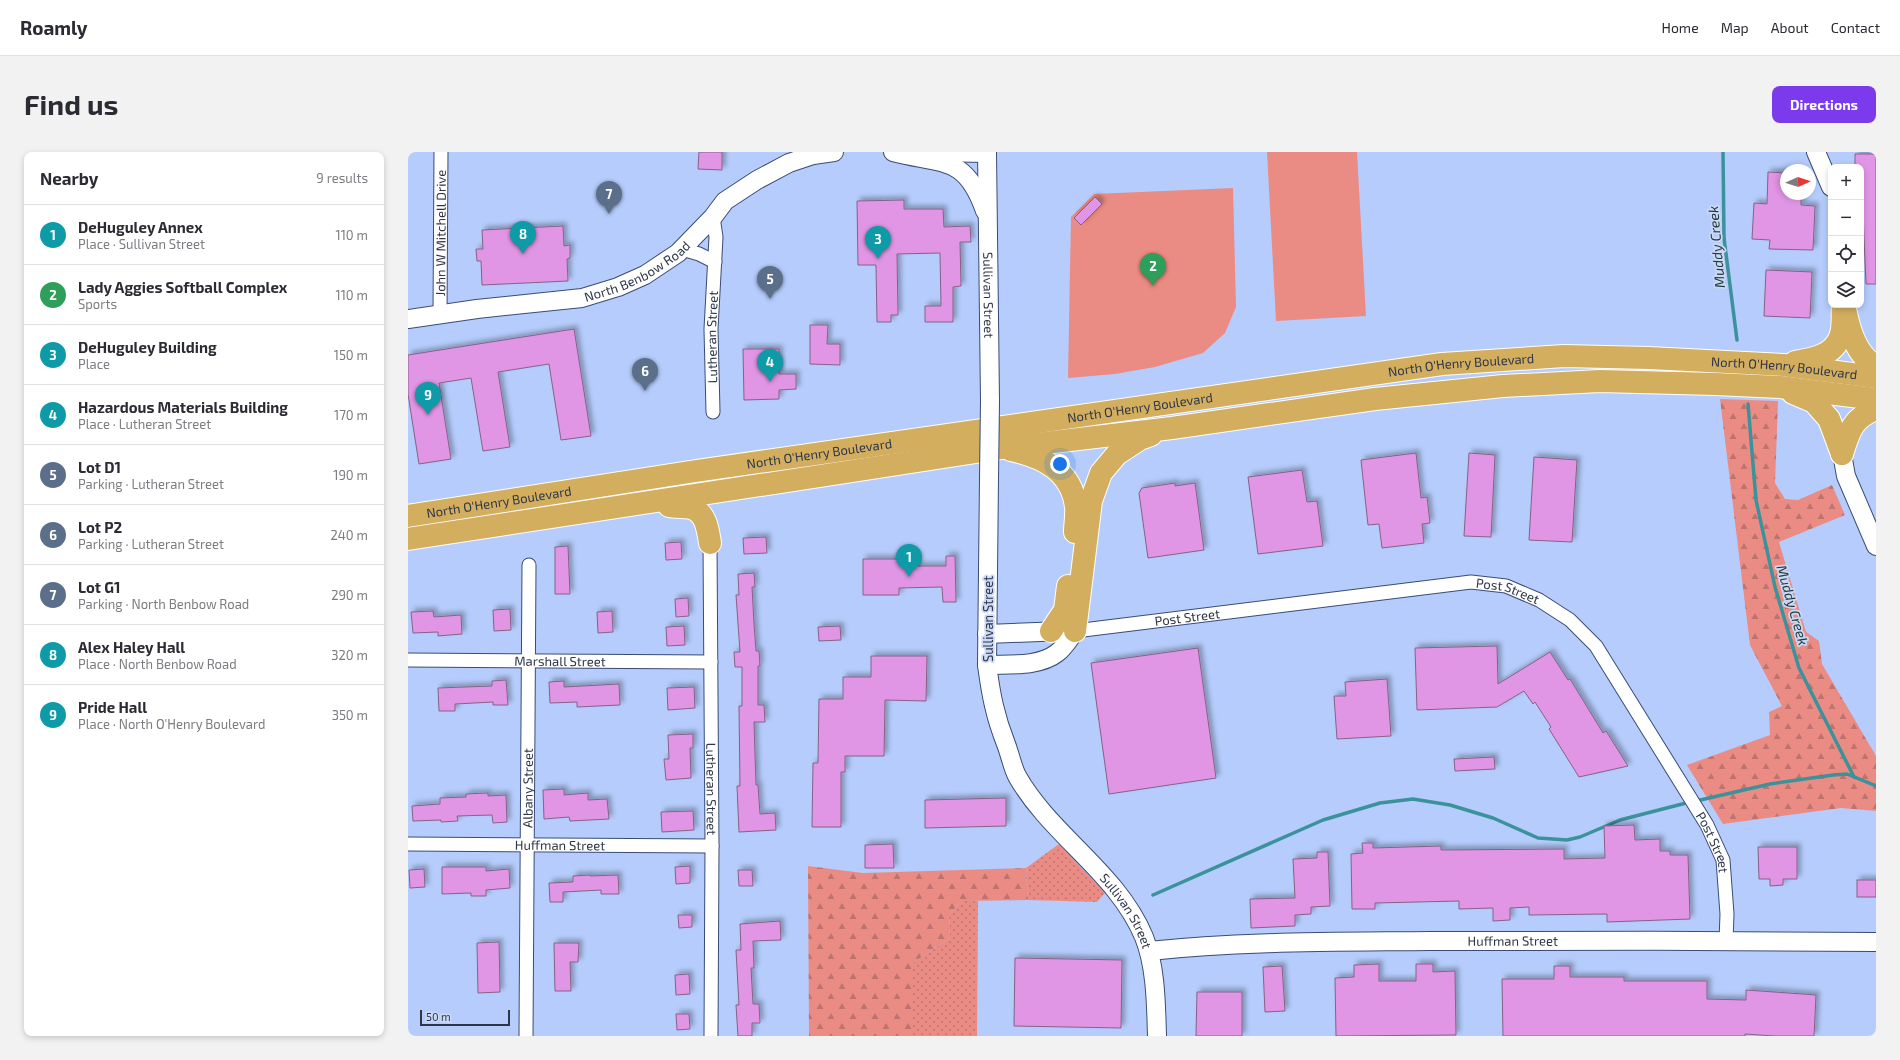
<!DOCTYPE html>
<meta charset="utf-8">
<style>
body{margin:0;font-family:"Exo 2",sans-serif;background:#f2f2f3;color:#2b2b33}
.controls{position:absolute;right:12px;top:12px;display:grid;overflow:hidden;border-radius:8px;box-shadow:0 2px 6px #0003}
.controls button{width:36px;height:36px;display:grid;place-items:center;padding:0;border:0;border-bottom:1px solid #e1e1e2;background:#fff;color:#2b2b33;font:20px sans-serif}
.compass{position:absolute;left:1372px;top:12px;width:36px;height:36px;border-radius:50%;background:#fff;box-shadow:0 2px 6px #0003;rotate:87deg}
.scale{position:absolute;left:12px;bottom:10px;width:90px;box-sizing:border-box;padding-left:4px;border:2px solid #2d3548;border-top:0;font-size:11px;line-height:14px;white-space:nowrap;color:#2d3548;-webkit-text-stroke:3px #cbd9f6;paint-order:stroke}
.you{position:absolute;left:652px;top:312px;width:14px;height:14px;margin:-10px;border:3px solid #fff;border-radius:50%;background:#1a73e8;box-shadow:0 0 0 6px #1a73e833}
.badge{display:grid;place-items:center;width:26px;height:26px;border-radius:50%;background:#7c3aed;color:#fff;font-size:13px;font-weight:700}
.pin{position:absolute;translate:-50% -33px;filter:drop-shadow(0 1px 2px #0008)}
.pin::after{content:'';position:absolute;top:21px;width:14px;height:12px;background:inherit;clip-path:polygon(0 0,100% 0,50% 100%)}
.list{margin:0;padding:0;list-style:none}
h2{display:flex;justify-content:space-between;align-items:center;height:52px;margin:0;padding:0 16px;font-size:17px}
h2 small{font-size:13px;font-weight:400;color:#7c7c81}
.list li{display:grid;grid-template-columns:26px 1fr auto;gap:12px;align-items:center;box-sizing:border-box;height:60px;padding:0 16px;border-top:1px solid #e1e1e2}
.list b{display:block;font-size:15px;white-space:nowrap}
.list p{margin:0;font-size:13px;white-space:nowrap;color:#7c7c81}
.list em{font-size:13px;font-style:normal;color:#7c7c81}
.icon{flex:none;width:22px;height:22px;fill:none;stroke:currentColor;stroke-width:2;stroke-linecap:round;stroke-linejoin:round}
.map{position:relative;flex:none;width:1468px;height:884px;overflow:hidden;border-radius:8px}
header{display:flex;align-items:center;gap:24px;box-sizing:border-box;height:56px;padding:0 20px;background:#fff;border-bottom:1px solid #e1e1e2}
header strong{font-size:19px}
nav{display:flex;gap:22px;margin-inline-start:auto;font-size:14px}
.intro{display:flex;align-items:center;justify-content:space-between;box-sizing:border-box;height:96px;padding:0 24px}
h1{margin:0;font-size:28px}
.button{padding:10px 18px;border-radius:8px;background:#7c3aed;color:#fff;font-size:14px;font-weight:700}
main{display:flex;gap:24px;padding:0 24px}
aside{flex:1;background:#fff;border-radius:8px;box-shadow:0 2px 6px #0003}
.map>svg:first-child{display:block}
.grass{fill:url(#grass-dots)}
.forest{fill:url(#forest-firs)}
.green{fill:#eb8c84}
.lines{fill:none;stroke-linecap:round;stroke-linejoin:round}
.stream{stroke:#3c929b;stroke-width:3.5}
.building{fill:#e195e5;stroke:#866287;filter:url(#shadow)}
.street-casing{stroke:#3a4c75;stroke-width:15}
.secondary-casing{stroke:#3a4c75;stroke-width:20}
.highway-casing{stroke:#fff;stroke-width:24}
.street{stroke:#fff;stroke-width:13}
.secondary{stroke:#fff;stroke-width:18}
.highway{stroke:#d3ae5f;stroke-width:22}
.secondary-bridge-casing{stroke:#3a4c75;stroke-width:20;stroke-linecap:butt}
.secondary-bridge{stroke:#fff;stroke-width:18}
.labels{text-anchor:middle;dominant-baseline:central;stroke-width:3.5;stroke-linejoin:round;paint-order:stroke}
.street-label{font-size:13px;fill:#2d3548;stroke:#cbd9f6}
.water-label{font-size:14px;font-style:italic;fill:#203b3e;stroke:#cbd9f6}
</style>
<header>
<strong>Roamly</strong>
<nav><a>Home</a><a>Map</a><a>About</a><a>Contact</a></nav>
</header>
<div class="intro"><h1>Find us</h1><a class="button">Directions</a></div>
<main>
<aside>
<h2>Nearby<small>9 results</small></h2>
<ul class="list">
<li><span class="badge" style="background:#0f9aa8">1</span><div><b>DeHuguley Annex</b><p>Place · Sullivan Street</p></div><em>110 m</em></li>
<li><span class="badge" style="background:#2e9e5b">2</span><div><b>Lady Aggies Softball Complex</b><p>Sports</p></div><em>110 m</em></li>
<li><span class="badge" style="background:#0f9aa8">3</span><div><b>DeHuguley Building</b><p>Place</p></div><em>150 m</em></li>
<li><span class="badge" style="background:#0f9aa8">4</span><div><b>Hazardous Materials Building</b><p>Place · Lutheran Street</p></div><em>170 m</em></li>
<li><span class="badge" style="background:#5c6f8a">5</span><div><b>Lot D1</b><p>Parking · Lutheran Street</p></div><em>190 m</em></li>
<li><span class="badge" style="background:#5c6f8a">6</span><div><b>Lot P2</b><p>Parking · Lutheran Street</p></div><em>240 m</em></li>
<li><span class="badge" style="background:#5c6f8a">7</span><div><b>Lot G1</b><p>Parking · North Benbow Road</p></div><em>290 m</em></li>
<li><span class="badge" style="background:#0f9aa8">8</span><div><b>Alex Haley Hall</b><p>Place · North Benbow Road</p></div><em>320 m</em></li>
<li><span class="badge" style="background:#0f9aa8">9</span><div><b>Pride Hall</b><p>Place · North O'Henry Boulevard</p></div><em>350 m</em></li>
</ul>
</aside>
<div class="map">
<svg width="1468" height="884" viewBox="0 0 1468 884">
<defs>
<pattern id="grass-dots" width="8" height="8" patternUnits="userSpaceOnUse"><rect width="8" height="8" fill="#eb8c84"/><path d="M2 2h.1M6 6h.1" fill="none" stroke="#bf736e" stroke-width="1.8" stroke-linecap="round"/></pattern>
<pattern id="forest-firs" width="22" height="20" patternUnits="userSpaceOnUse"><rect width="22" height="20" fill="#eb8c84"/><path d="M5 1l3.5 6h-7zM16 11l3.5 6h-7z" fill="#bf736e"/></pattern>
<filter id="shadow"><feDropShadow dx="3.5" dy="-3.5" stdDeviation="2" flood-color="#0004"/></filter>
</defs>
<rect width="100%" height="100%" fill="#b5ccfc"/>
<g class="grass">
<path d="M651,692L697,741L689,750L620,748L618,716Z"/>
<path d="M553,749H570L569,884H503V812L542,786L541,763Z"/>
</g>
<g class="forest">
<path d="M1312,247L1370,249L1367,331L1377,347L1390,348L1424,333L1437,363L1371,390L1398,480L1411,489L1414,512L1468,604V659L1433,656L1315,672L1279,613L1362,583L1361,560L1374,554L1342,493Z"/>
<path d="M400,714L455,721L618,716L620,748L553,749L541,763L542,786L503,812V884H401Z"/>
</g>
<g class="green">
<path d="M859,0H949L958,164L868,169Z"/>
<path d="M825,36L828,155L817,181L795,201L747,215L707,222L660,226L663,65L686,42Z"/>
</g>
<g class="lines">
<g class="stream">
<path d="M1315,0L1316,86L1329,188"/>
<path d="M1340,252L1348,348L1367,435L1391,516L1446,625"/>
<path d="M1288,649L1362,632L1425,623L1439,622L1468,634"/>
<path d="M745,743L915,668L972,651L1005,647L1042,653L1085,666L1130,686L1159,688L1172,685L1212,668L1282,650"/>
</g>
</g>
<g class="building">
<path d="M291,0H314V18L290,17Z"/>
<path d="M1447,2H1468V132H1458L1453,15H1447Z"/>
<path d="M1360,20L1378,21V42H1393V53L1407,54L1405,98L1361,97L1362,88L1344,87L1346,51L1359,52Z"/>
<path d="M687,45L694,52L673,73L666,66Z"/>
<path d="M496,48V57H535L536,75L562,74L563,90H552L553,134L545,135V170H517V154H533L532,101L489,102L490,163H483V170H469L468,113H450L449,49Z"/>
<path d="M155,74L156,94L162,93V106L159,107L160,129L74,133L73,109H69L68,97H75L74,78Z"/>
<path d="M1358,118L1404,120L1402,166L1356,164Z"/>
<path d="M402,173H420L419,192H432V213L402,212Z"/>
<path d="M166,177L183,284L153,288L141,212L90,220L102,295L75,299L63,226L31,231L43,307L11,312L0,242V203Z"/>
<path d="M335,197H371V222H388V237L371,238V247L336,248Z"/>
<path d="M1008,301L1013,346L1019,345L1022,371L1014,372L1016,391L974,396L971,372L960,373L953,308Z"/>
<path d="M1061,301L1087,303L1083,385L1056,384Z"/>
<path d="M1126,305L1169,308L1164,390L1121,388Z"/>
<path d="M894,318L899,350L909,349L915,394L850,402L840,325Z"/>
<path d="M767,331V334L787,331L796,398L740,406L731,341L734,336Z"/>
<path d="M358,385L359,401L336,402L335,386Z"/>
<path d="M273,390L274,407L258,408L257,391Z"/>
<path d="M160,394L162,442H147V395Z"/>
<path d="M538,404H547L548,450H535L534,435L491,436V443H455V407H492L493,414H538Z"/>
<path d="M346,421L347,435H344L346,472L348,499H351L352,514H350V553H356L357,570H346L348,633H350L352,662L367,661L368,678L331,680L329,634H332L331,554H334V515H327L326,500H332L328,443H331L330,422Z"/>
<path d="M280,446L281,464L268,465L267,447Z"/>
<path d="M102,457L103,478L86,479L85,458Z"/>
<path d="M25,459L26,465L53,463L54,482L30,484V480L5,481L3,460Z"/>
<path d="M204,459L205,480L190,481L189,460Z"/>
<path d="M276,474L277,493L259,494L258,475Z"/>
<path d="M432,474L433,488L411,489L410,475Z"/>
<path d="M1089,494L1090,532L1142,500L1160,528L1162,527L1195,581L1198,579L1220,614L1171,625L1141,577L1143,575L1127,550L1125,552L1116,539L1089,555L1009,558L1007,496Z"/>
<path d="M790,496L808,626L701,642L683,511Z"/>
<path d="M463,504H519L518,549L477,548L476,604H437V620H433V675H404L405,611H410L411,547H435V525H463Z"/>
<path d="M979,527L983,584L929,587L926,544H938L937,530Z"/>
<path d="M98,528L100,553H85V550L47,552V559H31L30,536L84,534V529Z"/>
<path d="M156,529V535L211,532L212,553L169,555V550L142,551L141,530Z"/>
<path d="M286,535L287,556L260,558L259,536Z"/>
<path d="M285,582V596H282L283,626L258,628L256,607H261L260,583Z"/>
<path d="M1086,605L1087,617L1047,619L1046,607Z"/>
<path d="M156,637V643L180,641V648L199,647L201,667L162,669L161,665L136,667L135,638Z"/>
<path d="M80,641V644L98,643L99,670L85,671L84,663L49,664L50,669L33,670V668L5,669L4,654L32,652V646L58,645V642Z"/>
<path d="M598,646V674L517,676V648Z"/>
<path d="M285,659L286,678L254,680L253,660Z"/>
<path d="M1226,673L1227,688L1252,687V699H1262V703H1280L1282,767L1199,770V762L1121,763V755L1102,756V768L1085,769V756L1051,757V749L967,751V757H944L943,702L955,701L954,691H965V696L1033,694V698L1156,697V707L1197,706L1196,674Z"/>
<path d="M485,692L486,716H457V693Z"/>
<path d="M1350,695H1389V727H1375V733L1362,734V727H1351Z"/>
<path d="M909,700H920L922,754L903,755V762L887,763V774L843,776L842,747L887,746L885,707L909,706Z"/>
<path d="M282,714V731L268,732L267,715Z"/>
<path d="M34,715H78V719L101,717L102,736L78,738V744H63V741L34,742Z"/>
<path d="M16,717L17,735L2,736L1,718Z"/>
<path d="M330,718H344L345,734H331Z"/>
<path d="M182,723V724L210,723L211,742H193V738L155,740V750H142L141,731L165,730V724Z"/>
<rect x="1449" y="728" width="19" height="17"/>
<path d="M270,763H284V775L271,776Z"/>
<path d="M372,769L373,788L345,789L346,816H343L345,852H351L352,871H344V884H330L328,853H331L328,798H333L332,772Z"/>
<path d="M91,790L92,840L70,841L69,791Z"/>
<path d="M146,791H171L170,810H162L163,839H147Z"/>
<path d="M607,806L714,808L713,876L606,874Z"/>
<path d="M971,812V829H1008V812H1025V820L1047,819L1048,883L928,884L927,826L946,825V813Z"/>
<path d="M874,814L877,859L857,860L855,815Z"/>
<path d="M1146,814H1162V825H1216V829H1299V847L1338,848V838L1408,843L1406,884H1366L1337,882V884H1095L1094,827H1146Z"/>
<path d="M281,822L282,842L268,843L267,823Z"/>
<path d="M789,840H834V884H788Z"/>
<path d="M268,862H281L282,877L269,878Z"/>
</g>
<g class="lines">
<g class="street-casing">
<g id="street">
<path d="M274,97L291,102L307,110"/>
<path id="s1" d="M32,163L33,0"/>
<path id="s2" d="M305,260L303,177L308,85L305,65"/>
<path id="s3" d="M302,391L304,694L303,884"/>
<path id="s4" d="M667,479L1063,430L1098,434L1131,448L1162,468L1188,494L1299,673L1315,708L1319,762L1318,789"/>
<path id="s5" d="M0,508L303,510"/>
<path id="s6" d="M0,692L304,694"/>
<path id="s7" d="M118,884L121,413"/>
</g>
</g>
<g class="secondary-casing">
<g id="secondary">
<path d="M485,0C534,13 557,2 577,59"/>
<path d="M522,0L579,1"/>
<path id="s8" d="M579,0L582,249"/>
<path d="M1408,0L1423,35"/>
<path id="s9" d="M0,167L69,157L174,146L210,135L237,123L270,101L305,65L317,49L349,28L381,11L405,3L426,0"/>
<path d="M1434,302L1438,324L1468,394"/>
<path id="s10" d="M581,326L579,513C583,543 587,564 598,592C602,602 604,614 609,624C643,684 709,720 736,785C748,815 748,852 749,884"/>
<path d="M579,482L656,479"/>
<path d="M579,513C601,512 631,515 649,501C656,496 662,486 667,479"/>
<path id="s11" d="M741,799C834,789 928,790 1022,789C1171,788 1319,789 1468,790"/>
</g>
</g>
<g class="highway-casing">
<g id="highway">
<path d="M1438,161C1442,181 1449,204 1468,214"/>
<path d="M1387,210C1404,207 1425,204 1432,185C1436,176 1434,163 1435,153"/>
<path d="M1385,241L1406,250L1421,267L1434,302"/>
<path d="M603,298C635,305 664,319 668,355C669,363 667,372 667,380"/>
<path d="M1434,302C1441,280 1444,266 1468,257"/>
<path d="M261,354C268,356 276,354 283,356C298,360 300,378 302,391"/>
<path id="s12" d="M0,364L288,319L1034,212L1156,204L1241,206L1375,213L1468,225"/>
<path d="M0,387L594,296L764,276L967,247L1095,234L1192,229L1307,232L1372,235L1468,247"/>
<path d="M643,479L657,458L660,434"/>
<path d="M667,479L683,349L693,321L709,302L732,287L743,283"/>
</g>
</g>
<use href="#street" class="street"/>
<use href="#secondary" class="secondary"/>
<use href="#highway" class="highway"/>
<g class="secondary-bridge-casing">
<path id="secondary-bridge" d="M581,326L582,249"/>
</g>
<use href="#secondary-bridge" class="secondary-bridge"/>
</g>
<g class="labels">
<g class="street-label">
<text stroke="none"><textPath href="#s1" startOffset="82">John W Mitchell Drive</textPath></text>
<text stroke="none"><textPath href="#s9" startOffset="237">North Benbow Road</textPath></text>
<text stroke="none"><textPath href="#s8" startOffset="143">Sullivan Street</textPath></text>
<text stroke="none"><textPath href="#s2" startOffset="75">Lutheran Street</textPath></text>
<text stroke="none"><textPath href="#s12" startOffset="1064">North O'Henry Boulevard</textPath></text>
<text stroke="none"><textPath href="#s12" startOffset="1388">North O'Henry Boulevard</textPath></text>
<text stroke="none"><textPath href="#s12" startOffset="740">North O'Henry Boulevard</textPath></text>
<text stroke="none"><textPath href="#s12" startOffset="416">North O'Henry Boulevard</textPath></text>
<text stroke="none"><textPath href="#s12" startOffset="92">North O'Henry Boulevard</textPath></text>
<text stroke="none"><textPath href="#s4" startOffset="437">Post Street</textPath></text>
<text stroke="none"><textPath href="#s4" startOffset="113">Post Street</textPath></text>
<text transform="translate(580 467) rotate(-90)">Sullivan Street</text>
<text stroke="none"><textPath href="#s5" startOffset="152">Marshall Street</textPath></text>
<text stroke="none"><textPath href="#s7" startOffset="248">Albany Street</textPath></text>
<text stroke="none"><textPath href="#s3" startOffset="246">Lutheran Street</textPath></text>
<text stroke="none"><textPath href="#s4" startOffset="773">Post Street</textPath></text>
<text stroke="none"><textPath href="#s6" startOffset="152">Huffman Street</textPath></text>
<text stroke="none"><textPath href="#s10" startOffset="477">Sullivan Street</textPath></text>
<text stroke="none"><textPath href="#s11" startOffset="364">Huffman Street</textPath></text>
</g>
<g class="water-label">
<text transform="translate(1308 95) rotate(-95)">Muddy Creek</text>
<text transform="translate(1385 453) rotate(74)">Muddy Creek</text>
</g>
</g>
</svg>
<div class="controls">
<button>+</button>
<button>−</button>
<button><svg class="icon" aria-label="locate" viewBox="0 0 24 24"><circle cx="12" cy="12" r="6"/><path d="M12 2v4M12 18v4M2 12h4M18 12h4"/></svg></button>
<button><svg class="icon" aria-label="layers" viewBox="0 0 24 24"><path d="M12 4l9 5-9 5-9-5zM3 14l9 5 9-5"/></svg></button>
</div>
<svg class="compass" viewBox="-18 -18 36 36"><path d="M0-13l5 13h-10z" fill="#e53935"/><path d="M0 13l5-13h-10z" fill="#7c7c81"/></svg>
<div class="scale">50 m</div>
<div class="you"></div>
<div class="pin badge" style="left:501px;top:425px;background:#0f9aa8">1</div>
<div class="pin badge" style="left:745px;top:134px;background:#2e9e5b">2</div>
<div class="pin badge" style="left:470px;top:107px;background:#0f9aa8">3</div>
<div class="pin badge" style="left:362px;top:230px;background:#0f9aa8">4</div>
<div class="pin badge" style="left:362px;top:147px;background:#5c6f8a">5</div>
<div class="pin badge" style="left:237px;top:239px;background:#5c6f8a">6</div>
<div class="pin badge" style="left:201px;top:62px;background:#5c6f8a">7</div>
<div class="pin badge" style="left:115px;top:102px;background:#0f9aa8">8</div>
<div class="pin badge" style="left:20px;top:263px;background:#0f9aa8">9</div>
</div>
</main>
